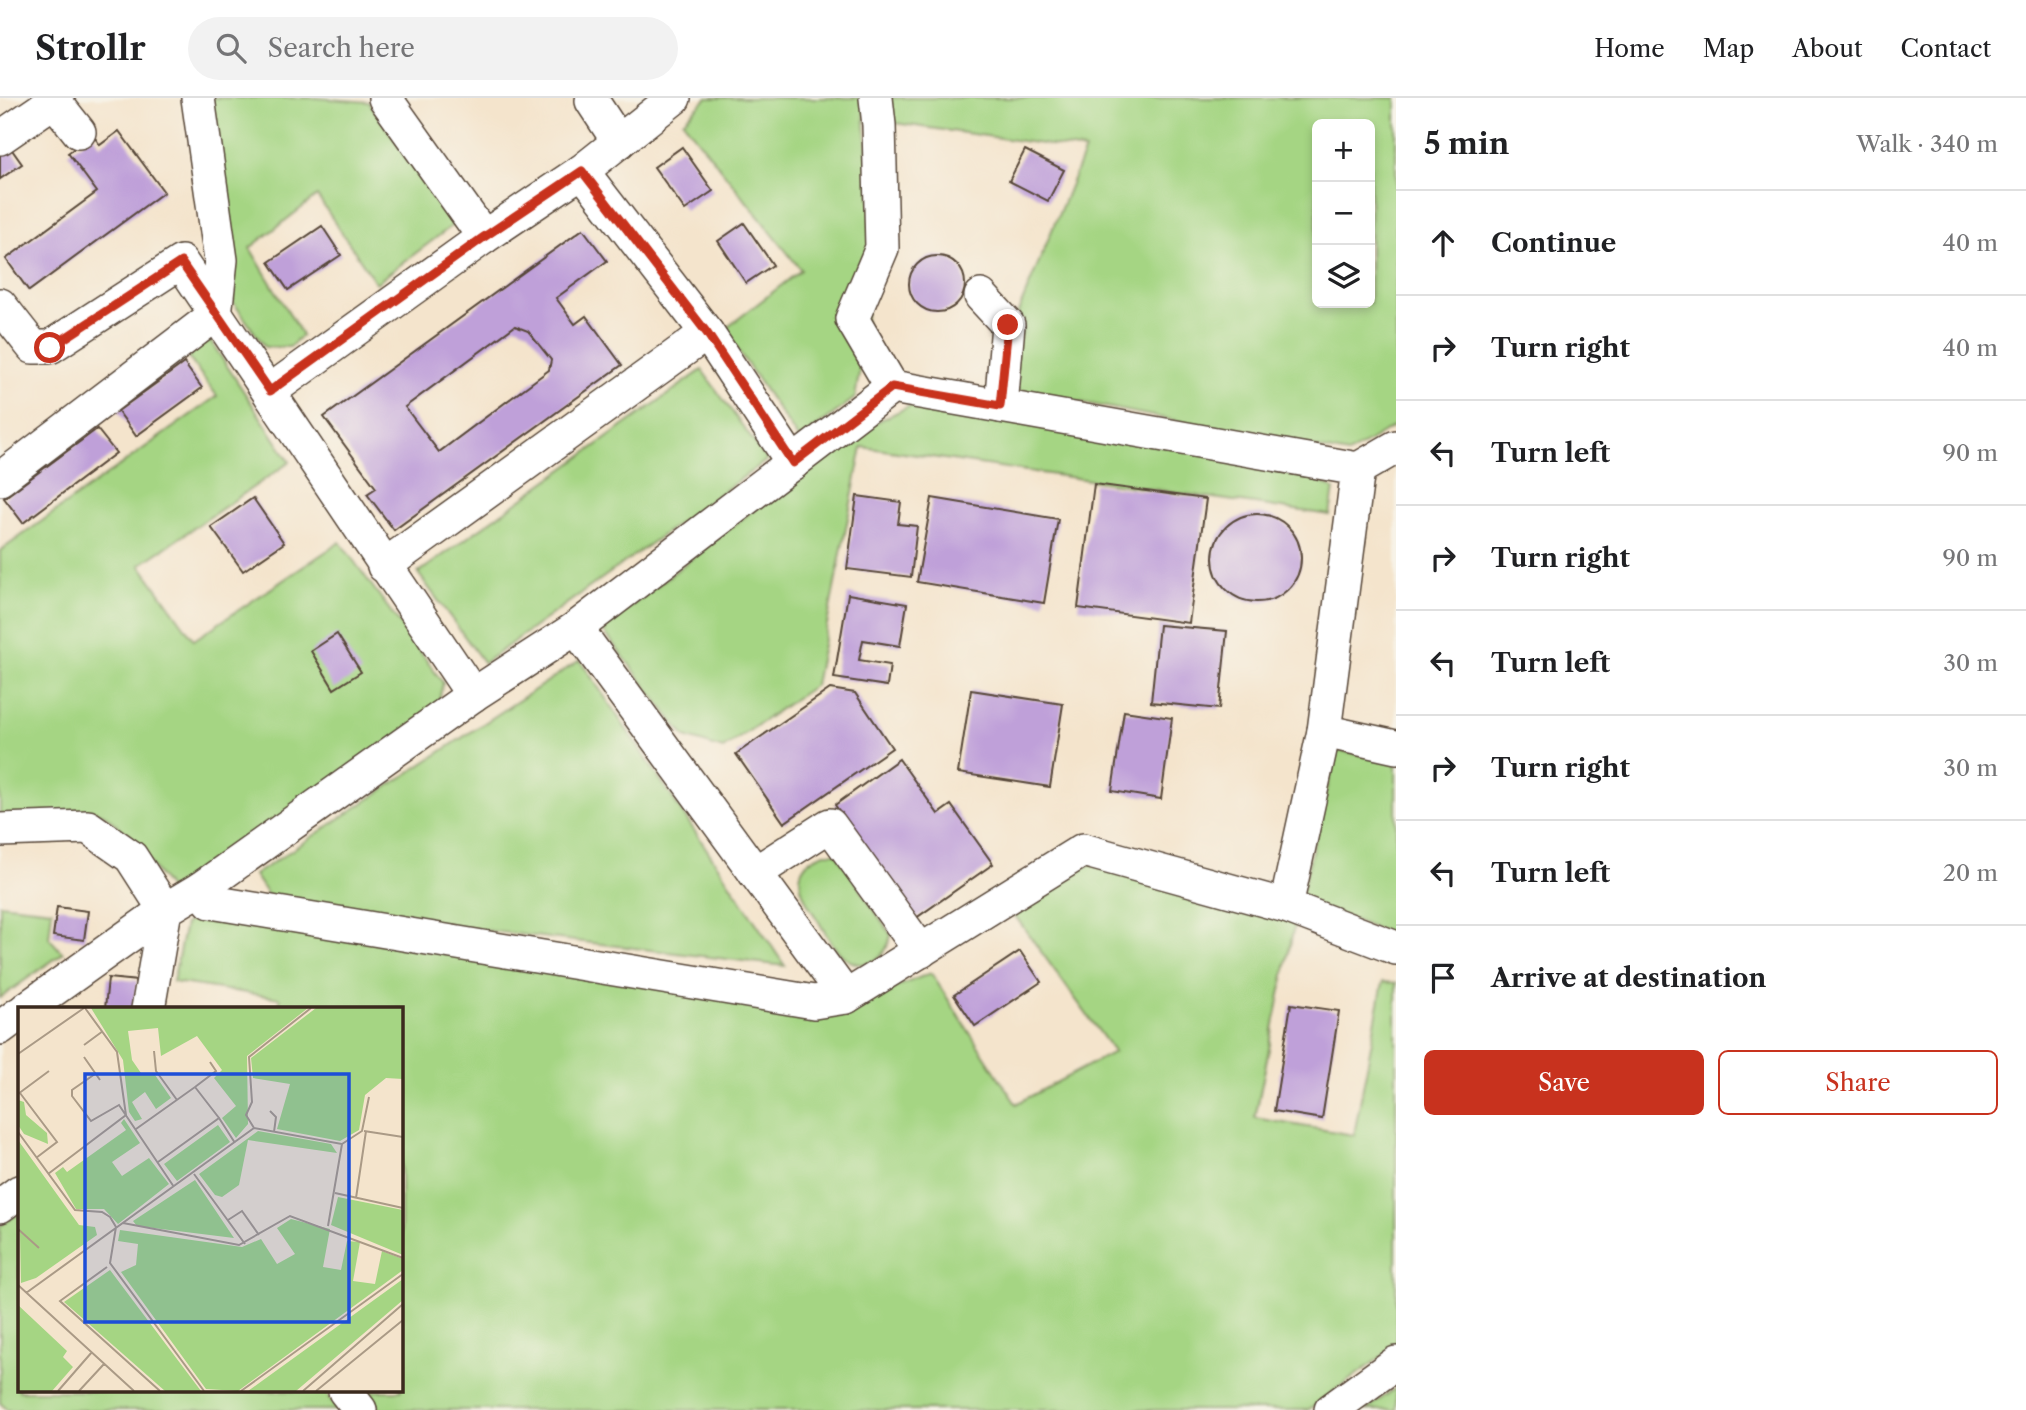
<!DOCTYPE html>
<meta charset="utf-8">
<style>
body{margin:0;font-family:"Libre Caslon Text",serif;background:#f2f2f2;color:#202124}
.controls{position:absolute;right:21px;top:21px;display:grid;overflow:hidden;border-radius:10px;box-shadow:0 4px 10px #0003}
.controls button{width:63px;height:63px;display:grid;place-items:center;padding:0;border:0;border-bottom:2px solid #e0e0e0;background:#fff;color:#202124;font:35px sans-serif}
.stop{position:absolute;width:21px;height:21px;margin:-16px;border:5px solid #c8321e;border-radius:50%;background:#fff}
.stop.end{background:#c8321e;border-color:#fff;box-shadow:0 2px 7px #0008}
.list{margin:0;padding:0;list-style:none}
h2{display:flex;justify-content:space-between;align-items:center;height:91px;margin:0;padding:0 28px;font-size:30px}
h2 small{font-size:23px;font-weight:400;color:#757577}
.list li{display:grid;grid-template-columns:46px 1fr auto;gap:21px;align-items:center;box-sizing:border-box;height:105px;padding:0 28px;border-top:2px solid #e0e0e0}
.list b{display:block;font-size:26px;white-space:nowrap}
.list em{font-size:23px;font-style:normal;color:#757577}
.actions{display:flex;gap:14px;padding:21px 28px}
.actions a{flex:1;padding:16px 0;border:2px solid #c8321e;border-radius:10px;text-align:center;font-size:24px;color:#c8321e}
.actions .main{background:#c8321e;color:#fff}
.icon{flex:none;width:38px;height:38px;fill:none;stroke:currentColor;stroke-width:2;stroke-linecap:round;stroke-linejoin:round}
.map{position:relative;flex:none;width:1396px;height:1312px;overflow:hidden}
header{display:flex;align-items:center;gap:42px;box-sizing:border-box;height:98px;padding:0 35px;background:#fff;border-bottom:2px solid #e0e0e0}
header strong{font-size:33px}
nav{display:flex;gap:38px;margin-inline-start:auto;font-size:24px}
.search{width:490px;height:63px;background:#f2f2f2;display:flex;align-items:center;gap:18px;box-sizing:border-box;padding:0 24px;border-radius:38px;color:#757577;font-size:26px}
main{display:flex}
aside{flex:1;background:#fff}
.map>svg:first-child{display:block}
.green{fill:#a5d583;stroke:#708050;stroke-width:2;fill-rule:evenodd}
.building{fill:#bfa0d9;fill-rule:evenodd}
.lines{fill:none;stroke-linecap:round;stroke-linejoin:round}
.minor-casing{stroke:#574638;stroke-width:36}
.minor{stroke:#fff;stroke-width:33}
.route{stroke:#c8321e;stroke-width:9}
.inset-road{fill:none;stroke:#aa9a86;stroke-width:2}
.view{fill:#1d4ed8;fill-opacity:0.15;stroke:#1d4ed8;stroke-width:3.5}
.inset-edge{fill:none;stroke:#3b2a1e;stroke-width:3.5}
</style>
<header>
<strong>Strollr</strong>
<div class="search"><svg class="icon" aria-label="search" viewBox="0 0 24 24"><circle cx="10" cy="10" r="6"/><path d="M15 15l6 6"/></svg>Search here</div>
<nav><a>Home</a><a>Map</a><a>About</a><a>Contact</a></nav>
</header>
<main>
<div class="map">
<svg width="1396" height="1312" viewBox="0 0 1396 1312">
<rect width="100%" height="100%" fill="#f7f3e8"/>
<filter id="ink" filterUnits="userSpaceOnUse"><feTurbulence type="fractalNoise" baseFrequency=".0143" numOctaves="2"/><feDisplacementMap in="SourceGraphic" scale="14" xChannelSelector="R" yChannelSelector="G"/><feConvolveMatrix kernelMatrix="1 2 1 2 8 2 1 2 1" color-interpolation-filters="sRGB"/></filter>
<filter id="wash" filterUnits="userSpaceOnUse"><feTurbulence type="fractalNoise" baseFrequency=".00686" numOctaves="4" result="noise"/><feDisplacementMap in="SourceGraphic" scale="28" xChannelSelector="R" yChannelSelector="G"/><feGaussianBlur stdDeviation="1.57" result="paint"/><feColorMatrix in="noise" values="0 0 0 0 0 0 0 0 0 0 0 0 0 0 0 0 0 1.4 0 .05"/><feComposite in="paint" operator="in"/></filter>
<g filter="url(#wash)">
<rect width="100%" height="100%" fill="#f4e4cc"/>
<g class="green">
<path d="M211,0H316L369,4L453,127L376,185L317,98L250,150L302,237L290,249H265L233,204Z"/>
<path d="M707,0H863L874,143L861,264L855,300L799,342L724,232L801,172L683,23Z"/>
<path d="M886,0H1396V327L1348,356L1013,291L1017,217L1085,52L888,24ZM1317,26H1370V205H1317Z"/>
<path d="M208,239L290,364L140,467L194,542L340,444L443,585L437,611L173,796L129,737L102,715L0,720V453L217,298L188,259Z"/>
<path d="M702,272L767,362L484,565L418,475Z"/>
<path d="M916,305L1299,372L1334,391L1330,417L862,349L815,587L723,651L685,639L602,531L849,337Z"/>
<path d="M580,562L785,868L274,807L254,777Z"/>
<path d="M1337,652L1396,664V838L1300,802Z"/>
<path d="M825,755H836L891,837C887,859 865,876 844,859C833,850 826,836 819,824C802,798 784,769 825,755Z"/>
<path d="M1090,766L1295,823L1255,1020L1354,1037L1383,884L1396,885V1248L1308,1312H380L366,1293H401V911H279L280,900L173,884L185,826L199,817L831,915L931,875L1016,1006L1114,954L1013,815Z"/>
<path d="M0,806L52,812L49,840L63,855L0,900Z"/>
<path d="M19,1115V1293H324L338,1312H8L0,1305V1128Z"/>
<path d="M1396,1290V1312H1366Z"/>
</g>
<g id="blocks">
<g class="building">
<path d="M119,33L164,94L29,193L6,161L97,94L68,55L93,37L100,47Z"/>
<path d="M10,49L22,66L0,81V56Z"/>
<path d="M682,49L713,93L685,112L654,69Z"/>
<path d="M1025,52L1064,72L1048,103L1009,83Z"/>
<path d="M744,125L773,167L746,185L718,143Z"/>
<path d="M322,128L341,157L288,192L269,164Z"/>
<path d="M583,131L607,163L556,200L575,226L586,218L622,267L394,432L367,396L376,390L324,319ZM515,228L528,233L551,262L549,272L439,354L405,309Z"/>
<circle cx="937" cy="186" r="28"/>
<path d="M184,265L202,290L136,338L118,313Z"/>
<path d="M97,331L116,355L23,425L4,400Z"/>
<path d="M1094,386L1206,401L1189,525L1078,510Z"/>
<path d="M857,398L901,404L898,426L917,428L911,479L847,471Z"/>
<path d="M253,400L284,445L243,473L211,429Z"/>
<path d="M932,400L1058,421L1044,505L917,484Z"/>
<circle cx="1257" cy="460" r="44"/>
<path d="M848,496L907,506L900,548L863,542L859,562L890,567L887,588L834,580Z"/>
<path d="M1159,527L1227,533L1219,611L1151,604Z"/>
<path d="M337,536L361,574L334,591L311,553Z"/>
<path d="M830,591L855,595L892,650L784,725L736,656Z"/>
<path d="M971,592L1063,606L1050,689L958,675Z"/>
<path d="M1124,613L1172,620L1161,701L1112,693Z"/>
<path d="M899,661L938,716L951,707L993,766L916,820L835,707Z"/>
<path d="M57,809L88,813L84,842L53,838Z"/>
<path d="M1020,853L1041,884L975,928L954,897Z"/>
<path d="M108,880L137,883L133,911H105Z"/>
<path d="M1291,906L1339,913L1322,1021L1274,1013Z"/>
</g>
</g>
</g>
<g filter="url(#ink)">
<use href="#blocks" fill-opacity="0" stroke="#574638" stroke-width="2"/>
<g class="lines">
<g class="minor-casing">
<g id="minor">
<path d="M52,0L79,34"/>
<path d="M385,0L484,139"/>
<path d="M876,0L879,27L882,150L852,221L892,289"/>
<path d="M592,3L619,44"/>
<path d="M0,40L54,3"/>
<path d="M582,73L674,0"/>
<path d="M981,198L1008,227L1001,308"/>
<path d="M0,207L33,249H50L181,164L473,597"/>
<path d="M707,235L793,365"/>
<path d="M270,293L484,139L582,73L707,235L384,468"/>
<path d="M1358,371L1396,349"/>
<path d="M0,381L215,217L221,162L198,0"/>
<path d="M576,530L846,899"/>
<path d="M1324,633L1396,649"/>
<path d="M0,732L88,729L131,759L165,812L148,911"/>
<path d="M755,775L830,727L921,853"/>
<path d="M200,791L211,804L814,904L846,899L1083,752L1286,808L1396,850"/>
<path d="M26,911L165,812L200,791L473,597L576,530L892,289L1358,371L1324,633L1286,808"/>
<path d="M0,930L19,916"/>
<path d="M0,1108L19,1094"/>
<path d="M345,1293L360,1312"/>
<path d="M1331,1312L1396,1265"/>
</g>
</g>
<use href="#minor" class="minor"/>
</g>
</g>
<g class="lines" filter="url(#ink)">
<path class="route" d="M50,250L181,164L270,293L484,139L582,73L707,235L793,365L892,289L1000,308L1008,227"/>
</g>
<g transform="translate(18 909)">
<rect width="385" height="385" fill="#f4e4cc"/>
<path d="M73,1H290L229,49L230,117L218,131L204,111L218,99L196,71L204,63L179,29L143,49L140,21L110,24L114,53L123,66L137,68L153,91L138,102L127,85L114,95L124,112L117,114L111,105L105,53ZM298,1H385V72L368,71L347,88L341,123L322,134L259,122L272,77L235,71L233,51ZM0,93L6,95L8,108L29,126L30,137L6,127L0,118ZM106,112L122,136L94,155L104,169L131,151L151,177L100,217L86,202H58L37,166L45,160L49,165L108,123L103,116ZM200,118L212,135L159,174L146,157ZM240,124L313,137L319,146L230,133L221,178L204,190L197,188L181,167ZM0,133L61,218L77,220L79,228L18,271L3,276ZM177,173L216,231L119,219L115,214ZM320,190L385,203V248L313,218ZM273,212L312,222L305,260L323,263L329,234L342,235L335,274L357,277L364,244L385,252V263L220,384L188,382L103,265L118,258L120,237L100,234L102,223L224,240L243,232L259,257L277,247L259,221ZM92,263L183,384H147L46,295ZM385,272V293L278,384H230ZM0,298L49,344L45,350L55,360L34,384H0Z" fill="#a5d583"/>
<path class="inset-road" d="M66,38L85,24M136,44L138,64L159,93M0,47L66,1M66,50L82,73M77,67L54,83V89L73,114L101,98L156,180M177,80L198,64L192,55M2,86L39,135L18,151M0,87L31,64M252,104L258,110L256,125M201,111L217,136M236,121L228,108L234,95L231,50L293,1M118,122L177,80L201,111L140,155M346,124L385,130M0,125L57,203L84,205L92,210L98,220L92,256L186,384M324,137L344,124L351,90M30,167L108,108L99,45L67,1M176,167L227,237M317,186L385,201M338,191L348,124M210,213L224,204L241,228M105,216L221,238L272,209L385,251M0,222L21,241M89,260L42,294L142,384M0,278L116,384M8,286L236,121L324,137L310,219M40,384L74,345M61,384L86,357M223,384L385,267M285,384L385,297M298,384L385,313"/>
<path class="view" d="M67,67H331V315H67Z"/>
<rect width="385" height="385" class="inset-edge"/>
</g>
</svg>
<div class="controls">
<button>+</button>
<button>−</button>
<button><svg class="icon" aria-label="layers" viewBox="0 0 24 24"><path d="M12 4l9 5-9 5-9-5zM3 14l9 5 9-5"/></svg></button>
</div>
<div class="stop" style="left:50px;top:250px"></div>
<div class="stop end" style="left:1008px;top:227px"></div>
</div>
<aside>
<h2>5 min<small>Walk · 340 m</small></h2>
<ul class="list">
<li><svg class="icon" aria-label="ahead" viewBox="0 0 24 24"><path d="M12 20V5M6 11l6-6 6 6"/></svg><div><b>Continue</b></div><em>40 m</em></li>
<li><svg class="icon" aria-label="right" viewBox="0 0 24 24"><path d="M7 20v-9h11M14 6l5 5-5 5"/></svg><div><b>Turn right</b></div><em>40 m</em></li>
<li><svg class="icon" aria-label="left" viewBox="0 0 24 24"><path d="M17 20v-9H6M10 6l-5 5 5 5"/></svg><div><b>Turn left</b></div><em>90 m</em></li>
<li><svg class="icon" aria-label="right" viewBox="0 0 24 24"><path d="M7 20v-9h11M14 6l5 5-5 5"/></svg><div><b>Turn right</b></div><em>90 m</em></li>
<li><svg class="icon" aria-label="left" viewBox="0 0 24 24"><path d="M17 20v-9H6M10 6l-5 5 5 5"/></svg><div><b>Turn left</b></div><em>30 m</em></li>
<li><svg class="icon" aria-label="right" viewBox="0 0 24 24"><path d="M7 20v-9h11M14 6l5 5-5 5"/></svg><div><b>Turn right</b></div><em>30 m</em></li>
<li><svg class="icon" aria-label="left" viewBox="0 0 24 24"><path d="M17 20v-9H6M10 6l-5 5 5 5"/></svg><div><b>Turn left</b></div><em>20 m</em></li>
<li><svg class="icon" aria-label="arrive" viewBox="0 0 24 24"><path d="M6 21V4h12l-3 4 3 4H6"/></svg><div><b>Arrive at destination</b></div></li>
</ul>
<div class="actions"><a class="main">Save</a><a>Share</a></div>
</aside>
</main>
